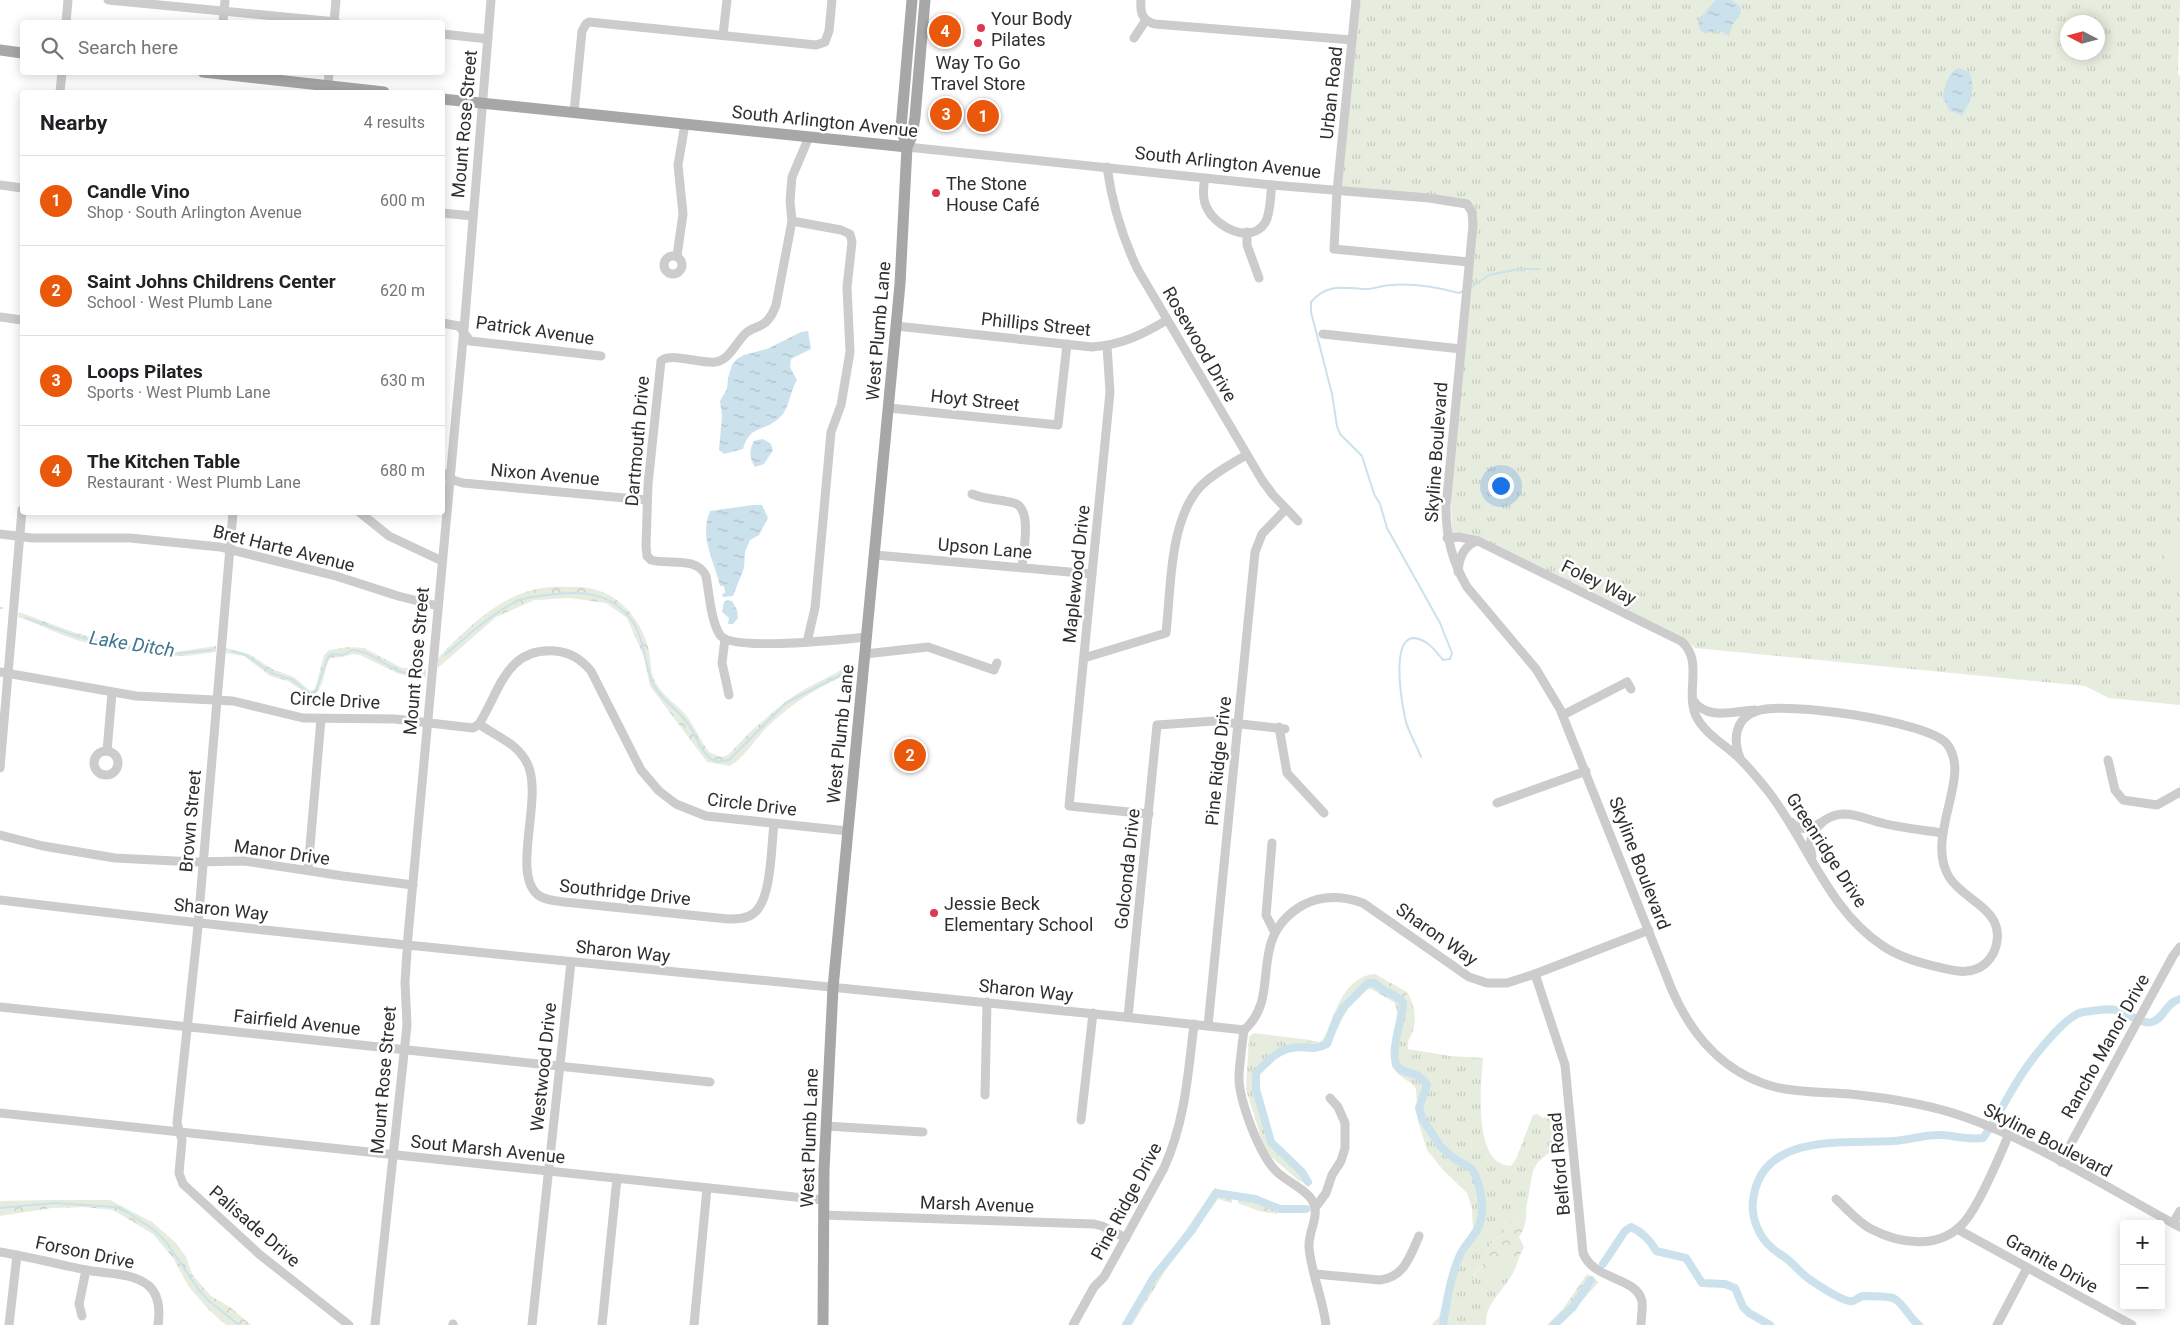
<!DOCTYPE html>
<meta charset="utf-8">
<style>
body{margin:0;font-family:Roboto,sans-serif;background:#f6f6f6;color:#202124}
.controls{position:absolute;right:15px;bottom:15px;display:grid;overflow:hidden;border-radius:5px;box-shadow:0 2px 12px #0003}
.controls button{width:45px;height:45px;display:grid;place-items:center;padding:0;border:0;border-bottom:1px solid #e0e0e0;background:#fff;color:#202124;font:25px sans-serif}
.compass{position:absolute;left:2060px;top:15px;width:45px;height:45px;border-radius:50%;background:#fff;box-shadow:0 2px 12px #0003;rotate:276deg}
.you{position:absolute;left:1500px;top:485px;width:18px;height:18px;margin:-12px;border:4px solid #fff;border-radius:50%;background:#1a73e8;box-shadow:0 0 0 8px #1a73e833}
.badge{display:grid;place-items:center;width:32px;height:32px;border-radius:50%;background:#ea580c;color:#fff;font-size:16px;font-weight:700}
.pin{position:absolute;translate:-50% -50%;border:2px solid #fff;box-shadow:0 1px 5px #0006}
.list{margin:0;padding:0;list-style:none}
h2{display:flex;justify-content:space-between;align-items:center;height:65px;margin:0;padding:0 20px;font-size:21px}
h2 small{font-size:16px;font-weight:400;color:#757577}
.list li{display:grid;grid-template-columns:32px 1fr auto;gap:15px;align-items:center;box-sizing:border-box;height:90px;padding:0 20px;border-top:1px solid #e0e0e0}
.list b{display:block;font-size:19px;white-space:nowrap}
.list p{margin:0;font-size:16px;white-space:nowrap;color:#757577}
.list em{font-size:16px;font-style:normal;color:#757577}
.icon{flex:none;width:28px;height:28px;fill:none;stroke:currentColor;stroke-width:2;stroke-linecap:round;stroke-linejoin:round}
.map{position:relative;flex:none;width:2180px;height:1325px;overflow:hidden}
.search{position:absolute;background:#fff;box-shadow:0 2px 12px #0003;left:20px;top:20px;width:425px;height:55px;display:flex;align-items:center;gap:12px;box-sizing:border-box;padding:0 18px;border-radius:5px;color:#757577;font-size:19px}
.panel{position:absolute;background:#fff;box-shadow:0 2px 12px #0003;left:20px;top:90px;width:425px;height:425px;border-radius:5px}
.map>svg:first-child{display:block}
.grass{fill:url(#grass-tufts);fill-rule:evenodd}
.forest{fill:url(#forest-crowns)}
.green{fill:#e6ecde}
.water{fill:url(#water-ripples)}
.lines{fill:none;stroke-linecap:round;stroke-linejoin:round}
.stream{stroke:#cbe1eb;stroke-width:2}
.canal{stroke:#cbe1eb;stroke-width:8}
.minor{stroke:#ccc;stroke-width:9}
.major{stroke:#a7a7a7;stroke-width:11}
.poi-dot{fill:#e03750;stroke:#fff;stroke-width:2}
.labels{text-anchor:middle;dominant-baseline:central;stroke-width:5;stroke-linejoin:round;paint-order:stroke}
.poi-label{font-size:18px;fill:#2f2f2f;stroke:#fff;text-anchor:start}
.street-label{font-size:18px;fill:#2f2f2f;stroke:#fff}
.water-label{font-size:19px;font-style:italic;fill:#3f768f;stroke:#fff}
</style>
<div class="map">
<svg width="2180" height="1325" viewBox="0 0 2180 1325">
<defs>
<pattern id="grass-tufts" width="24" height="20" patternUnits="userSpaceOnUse" patternTransform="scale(1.25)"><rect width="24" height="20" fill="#e6ecde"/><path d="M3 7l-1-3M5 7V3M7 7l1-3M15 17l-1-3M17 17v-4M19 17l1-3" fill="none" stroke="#c6cbbf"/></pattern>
<pattern id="forest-crowns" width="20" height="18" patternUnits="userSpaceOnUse" patternTransform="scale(1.25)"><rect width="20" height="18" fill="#e6ecde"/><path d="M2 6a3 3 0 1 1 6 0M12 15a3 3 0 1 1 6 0" fill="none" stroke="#c6cbbf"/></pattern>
<pattern id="water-ripples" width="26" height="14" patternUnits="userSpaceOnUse" patternTransform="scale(1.25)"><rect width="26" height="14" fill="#cbe1eb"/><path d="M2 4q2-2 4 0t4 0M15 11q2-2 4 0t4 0" fill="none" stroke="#afc1ca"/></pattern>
</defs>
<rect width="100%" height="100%" fill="#fff"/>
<g class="grass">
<path d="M1359,0H2180L2178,74L2180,76V705L2109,698L2085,686L1695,648L1680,635L1479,538L1463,533L1452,534L1451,496L1471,205L1463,199L1341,187ZM2068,22H2098V52H2068Z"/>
<path d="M1407,992C1414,1004 1417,1017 1413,1031C1410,1038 1407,1041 1408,1049L1450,1056L1483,1058C1481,1084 1472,1165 1511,1166L1516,1159L1533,1115L1537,1114L1543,1118L1562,1110L1564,1131L1555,1137L1551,1151L1538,1162L1533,1171L1526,1209L1508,1223L1503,1234L1490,1244L1482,1266L1471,1277L1494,1271L1501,1262L1520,1255C1518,1261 1516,1267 1513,1273C1504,1290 1484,1305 1486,1325H1431L1439,1317L1456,1256L1473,1229L1472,1208L1467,1193L1443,1170L1427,1150L1418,1121L1416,1089L1412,1084L1399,1075L1392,1067C1391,1050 1396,1040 1402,1024C1406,1015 1406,1002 1407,992Z"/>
<path d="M1254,1033L1310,1040L1308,1044L1313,1051C1307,1050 1300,1048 1294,1049C1281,1051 1255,1069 1256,1083C1258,1100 1268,1125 1275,1141L1269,1155L1263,1144L1246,1089L1249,1037Z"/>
</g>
<g class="forest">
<path d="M581,587C615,589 641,617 649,650C651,661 650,673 656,683C663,696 675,703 685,714C694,725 700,740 709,752L721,757L728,755L751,731L785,702L803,690L855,663L854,672C822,684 792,703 767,727C755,739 745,757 730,766L707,762L650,686L644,657L627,618L606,603L569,598L534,600L496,617L438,668V658C466,629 501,594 542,588C555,586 568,587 581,587Z"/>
<path d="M19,612L76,633L103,640L175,652L216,646V652L186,656H173C142,652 110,650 80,641C59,635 40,624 18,617Z"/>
<path d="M349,647L364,648L402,668L426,669V677L399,674L360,655L353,654L343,657L330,658C323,668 325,693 310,696L288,681L270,676L244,656L226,653V648L249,654L272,669L294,677L310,691L314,690L316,686L324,655L329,650Z"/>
<path d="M1375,974L1407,992L1403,1024L1396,1037L1399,1023L1395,1003L1373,990L1366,988C1347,1002 1341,1024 1330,1043L1313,1051L1308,1044L1310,1040L1319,1042C1326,1038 1326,1033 1329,1026C1338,1004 1348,976 1375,974Z"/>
<path d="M1275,1141L1305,1170L1311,1185L1299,1181L1269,1155Z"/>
<path d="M1215,1188L1232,1196V1203L1218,1199L1165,1271L1132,1325H1125L1152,1279Z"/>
<path d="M1239,1194L1278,1206L1277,1214L1259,1211L1238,1203Z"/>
<path d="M52,1200H110L152,1222L176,1243L186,1257L192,1274L202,1286L211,1296L230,1307L251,1325H226L209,1310L189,1287L173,1258L153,1234L113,1210L84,1207L52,1208L0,1216V1201Z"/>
<path d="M1526,1209C1527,1220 1525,1228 1519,1237L1524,1247L1520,1255L1502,1262L1494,1271L1481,1278H1471L1482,1266L1490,1244L1503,1234L1508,1223Z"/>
<path d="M1587,1274L1599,1282L1560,1325H1547L1563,1309Z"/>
</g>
<path class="green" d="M2180,539V581L2175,583L2160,548Z"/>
<g class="water">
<path d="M1716,0H1732L1741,8L1740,15L1732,25L1729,36L1718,30C1707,34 1697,37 1699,19Z"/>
<path d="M1959,68L1969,72C1976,86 1971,103 1962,115L1950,111L1943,98C1944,88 1949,70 1959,68Z"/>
<path d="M808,331L811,349L791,359L790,367L797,380C789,393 790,410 778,419C761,433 750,425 743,449L724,454L719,450L722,416L720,401L727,389L728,378L732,365L737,359L744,355L767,349L801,332Z"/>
<path d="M763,439L771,444L773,450L764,464L755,467C749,458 749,450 754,441Z"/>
<path d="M753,505H762L768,518L759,535L750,540L745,552L744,568L733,596L723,597L722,594L725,593L724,586H720C714,560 699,538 710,511Z"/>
<path d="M728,600L732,601L737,610L738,618L733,624H728L729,618L722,612L724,602Z"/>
</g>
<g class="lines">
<g class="stream">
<path d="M1470,288L1489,275L1519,269H1540"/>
<path d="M0,608H2"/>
<path d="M26,618L76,636L105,644L173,654L212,650"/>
<path d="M232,651L246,655L272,673L293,680L310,694L316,690L328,657L332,654L343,655L352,650C378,651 397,681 424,673"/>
<path d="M445,655C467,636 489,616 515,602C525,597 537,596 548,595C581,590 612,592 633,622C645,641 644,664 653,684C661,700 678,709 688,724C697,736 702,757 717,762L729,760L786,703L848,671"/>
<path d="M1421,757C1416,744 1408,732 1405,718C1402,703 1386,617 1427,643C1433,647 1438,654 1443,660L1450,659L1452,653L1440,623L1387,528L1380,504L1374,494L1362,456L1340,434L1337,426L1332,394L1311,312V302C1327,283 1343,288 1364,289C1372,290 1382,285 1391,285C1415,283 1436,287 1459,293L1463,291"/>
<path d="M0,1208L55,1203L116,1207L127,1212L154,1230L166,1242L199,1290L209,1301L239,1325"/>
</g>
<g class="canal">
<path d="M1308,1182L1302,1172L1271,1142L1256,1089V1073C1266,1063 1277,1050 1292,1048C1306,1045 1312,1052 1327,1044L1337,1018L1345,1006L1368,983H1375C1382,992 1394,993 1403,1002C1403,1018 1388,1055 1398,1067C1407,1077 1416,1068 1427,1085L1419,1108L1422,1118L1441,1147L1455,1159L1472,1169C1481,1185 1486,1211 1478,1228C1472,1239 1463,1247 1459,1257C1450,1278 1446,1303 1443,1325"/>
<path d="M1603,1264L1625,1231L1631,1227C1641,1231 1651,1241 1656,1251L1686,1258L1702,1283L1725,1284L1735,1288L1743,1307L1749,1313L1770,1325"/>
<path d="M1126,1325L1154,1277L1192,1230L1216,1193L1255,1199L1280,1209H1306"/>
<path d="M1554,1325L1573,1307L1591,1280"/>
<path d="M1919,1325C1910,1319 1902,1301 1893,1298C1885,1296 1871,1296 1863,1296C1859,1297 1856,1300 1853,1301C1844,1303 1820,1286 1812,1281C1802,1275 1796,1266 1787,1259C1782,1255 1776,1252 1772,1248C1759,1237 1751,1218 1753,1201C1760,1132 1844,1144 1893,1141C1910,1140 1925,1134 1942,1135C1956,1136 1969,1140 1983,1138C1997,1119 2007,1097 2020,1077C2030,1061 2065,1015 2083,1012C2095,1011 2109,1007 2120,1011C2129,1014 2142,1025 2152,1022C2165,1018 2165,1003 2180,999"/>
</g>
<g class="minor">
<path d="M108,0L336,22"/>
<path d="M1141,0C1140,12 1142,21 1155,24L1352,40"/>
<path d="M1356,0L1337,191L1334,249L1469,262"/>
<path d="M66,22L68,0"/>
<path d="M223,22L225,0"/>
<path d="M334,22L336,0"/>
<path d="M442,34L488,39"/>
<path d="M723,35L727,0"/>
<path d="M1134,38L1146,20"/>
<path d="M328,86L329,72"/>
<path d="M60,92L62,72"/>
<path d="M574,112L582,31L586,24L589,22L816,45L825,42L829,31L832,0"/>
<path d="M809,137L792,177L790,201L792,221L776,305C774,311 771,317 766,322C760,327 752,328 746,333C736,342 730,360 715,362C701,364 672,352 661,361L648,484L646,546L647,556L651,560C669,565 697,556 706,576C709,592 711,622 720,635C731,652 844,639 867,637"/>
<path d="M907,147L1272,185L1429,198L1467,204L1472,212L1473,225L1446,507C1446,537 1452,561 1467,587L1536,669L1560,709L1672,990C1692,1036 1725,1074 1775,1087C1800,1093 1825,1092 1850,1094C1889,1098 1928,1104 1965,1117C2038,1143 2111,1190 2180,1227"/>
<path d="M1107,167C1112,203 1122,237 1138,270L1262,480L1273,495L1298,521"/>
<path d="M1205,178C1203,188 1202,199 1207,208C1216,227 1250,245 1265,223C1271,213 1270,196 1272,185"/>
<path d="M0,185L22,188"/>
<path d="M442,213L473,216"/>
<path d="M792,221L841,230L850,234L852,242L847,287L850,352L841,405L831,432L815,608L807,642"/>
<path d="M1247,232V245L1259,278"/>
<circle cx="673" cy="265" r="9"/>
<path d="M677,256L683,214L678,165L685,124"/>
<path d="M0,317L22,320"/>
<path d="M442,323L459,326L470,341L601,356"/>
<path d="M896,326L1092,347C1121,345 1142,335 1167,320"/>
<path d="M1323,334L1461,349"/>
<path d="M1107,346L1110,392L1069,806L1149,814"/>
<path d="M889,408L1058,425L1067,344"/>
<path d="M442,472L453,480L463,483L647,500"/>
<path d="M972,494C986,500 999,499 1014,503C1033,508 1023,552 1022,568"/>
<path d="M233,512L197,936L177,1123L182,1140L179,1173L183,1184L259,1254L349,1325"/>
<path d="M359,512L389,536L442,561"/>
<path d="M0,534L32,538H130L220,547L336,576L398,596L438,606"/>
<path d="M1447,538L1459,537L1478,541L1681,641C1704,660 1685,691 1696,716C1706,736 1727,745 1742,761C1751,770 1760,781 1768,791C1807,841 1828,910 1883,946C1899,957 1920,963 1938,967C1955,971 1971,976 1986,963C1992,957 1996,950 1997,941C2002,908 1963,900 1949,877C1924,835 1974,775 1946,743C1926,721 1785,701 1757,711C1735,718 1732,740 1741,760"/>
<path d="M875,555L1092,574"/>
<path d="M1458,572C1459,557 1464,545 1478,541"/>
<path d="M725,639L722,663L729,695"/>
<path d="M865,654L928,647L994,670L997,663"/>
<path d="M1084,658L1166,633C1171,589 1169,523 1199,488C1212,474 1230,465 1246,455"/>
<path d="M0,672L136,696L233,701L303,718L395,719L473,728L479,724C500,691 506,647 555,651C569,652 582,660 591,671L641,770L659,791L676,804L706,816L848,831"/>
<path d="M1693,700C1707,721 1734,711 1755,710"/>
<path d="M1563,715L1627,682L1631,689"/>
<path d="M479,724C497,737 518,743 528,765C543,799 511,874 538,895C545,900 555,901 564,902L728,919C737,919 747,919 754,913C772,899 771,846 774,824"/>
<path d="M1279,727L1287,773L1324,813"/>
<circle cx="106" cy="763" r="12"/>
<path d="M107,751L112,693"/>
<path d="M2108,760L2115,790L2123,800L2157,805L2180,792"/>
<path d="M0,768L22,510"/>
<path d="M1497,803L1586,771"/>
<path d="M1791,822C1799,831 1810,830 1820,823"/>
<path d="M0,835L43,846L115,858L194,862L244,861L343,876L413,885"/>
<path d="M1272,843L1266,915L1275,933"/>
<path d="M1812,856C1805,835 1822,815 1844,814C1857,814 1869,820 1882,823C1901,828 1922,830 1943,833"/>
<path d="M308,870L321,719"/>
<path d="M0,900C414,950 829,984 1244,1030"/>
<path d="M1535,974L1565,1065L1583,1253C1594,1281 1636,1276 1642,1301C1643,1309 1641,1318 1641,1325"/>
<path d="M0,1007L710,1082"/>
<path d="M1128,1017L1157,725L1214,721L1285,729"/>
<path d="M1208,1026L1255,552L1262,534L1286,509"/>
<path d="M1244,1030C1284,996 1244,939 1303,905C1322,895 1343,896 1363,903L1469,977L1487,983H1507L1535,974L1649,930"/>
<path d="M1244,1030C1242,1045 1240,1060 1239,1075C1238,1099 1259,1153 1275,1170C1285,1181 1308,1190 1313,1202C1320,1217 1308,1231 1309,1247C1311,1273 1323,1299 1326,1325"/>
<path d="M985,1095L987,1002"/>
<path d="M0,1113L823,1200"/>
<path d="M1081,1120L1093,1013"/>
<path d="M826,1126L923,1132"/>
<path d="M2061,1162L2173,956L2180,947"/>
<path d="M1836,1199C1847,1209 1858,1222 1871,1229C1902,1245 1942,1250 1966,1220C1981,1201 1999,1158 2009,1134"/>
<path d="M1315,1208L1326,1193L1332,1175L1341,1161L1345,1148V1123L1338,1107L1330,1098"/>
<path d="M823,1215L1094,1224L1102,1226L1126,1238"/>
<path d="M2173,1223L2180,1211"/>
<path d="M1957,1229L2132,1325"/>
<path d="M0,1252C29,1257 58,1264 86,1270C106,1274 133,1272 149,1286C160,1296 160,1311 158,1325"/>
<path d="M1315,1274L1380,1280C1404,1277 1410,1257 1419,1236"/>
<path d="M82,1316L79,1304L86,1270"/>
<path d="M9,1325L17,1255"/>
<path d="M375,1325L407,1025L405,982L408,936L465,317L491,0"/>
<path d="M453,1325V1324"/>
<path d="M532,1325L571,962"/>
<path d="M602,1325L617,1178"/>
<path d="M694,1325L707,1188"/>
<path d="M1073,1325L1094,1287L1104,1277L1164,1168C1185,1122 1188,1074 1194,1024"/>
<path d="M1997,1325L2027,1268"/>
</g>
<g class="major">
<path d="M0,50L22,53"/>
<path d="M203,72L384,92"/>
<path d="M442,99L907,147"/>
<path d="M907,147L901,128L912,0"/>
<path d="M823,1325L824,1170L833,988L900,284L907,147L912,136L915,117L925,0"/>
</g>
</g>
<g class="poi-dot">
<circle cx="981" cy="28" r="5"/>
<circle cx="978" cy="43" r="5"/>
<circle cx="936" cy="193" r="5"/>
<circle cx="934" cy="913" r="5"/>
</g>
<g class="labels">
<g class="poi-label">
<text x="991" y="18">Your Body<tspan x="991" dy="21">Pilates</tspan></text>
<text x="978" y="62" text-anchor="middle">Way To Go<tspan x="978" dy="21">Travel Store</tspan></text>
<text x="946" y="183">The Stone<tspan x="946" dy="21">House Café</tspan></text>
<text x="944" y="903">Jessie Beck<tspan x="944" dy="21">Elementary School</tspan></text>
</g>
<g class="street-label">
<text transform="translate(1331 93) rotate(-84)">Urban Road</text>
<text transform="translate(825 121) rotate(6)">South Arlington Avenue</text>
<text transform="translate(464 124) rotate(-85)">Mount Rose Street</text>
<text transform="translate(1228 162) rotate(6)">South Arlington Avenue</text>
<text transform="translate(1036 324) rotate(6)">Phillips Street</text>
<text transform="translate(535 330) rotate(8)">Patrick Avenue</text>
<text transform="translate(878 331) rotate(-85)">West Plumb Lane</text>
<text transform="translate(1200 344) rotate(60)">Rosewood Drive</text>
<text transform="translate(975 400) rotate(6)">Hoyt Street</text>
<text transform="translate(637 441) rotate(-85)">Dartmouth Drive</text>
<text transform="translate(1436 452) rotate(-86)">Skyline Boulevard</text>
<text transform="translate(545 474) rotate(5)">Nixon Avenue</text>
<text transform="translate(284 548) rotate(14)">Bret Harte Avenue</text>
<text transform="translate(985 548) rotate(5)">Upson Lane</text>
<text transform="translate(1076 574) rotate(-84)">Maplewood Drive</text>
<text transform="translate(1599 582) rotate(26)">Foley Way</text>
<text transform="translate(416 661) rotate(-85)">Mount Rose Street</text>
<text transform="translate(335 700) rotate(3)">Circle Drive</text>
<text transform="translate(840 734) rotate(-84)">West Plumb Lane</text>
<text transform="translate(1218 761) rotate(-84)">Pine Ridge Drive</text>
<text transform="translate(752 804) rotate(7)">Circle Drive</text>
<text transform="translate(190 821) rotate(-85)">Brown Street</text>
<text transform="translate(1827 850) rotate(57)">Greenridge Drive</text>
<text transform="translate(282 852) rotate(8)">Manor Drive</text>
<text transform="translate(1640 863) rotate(69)">Skyline Boulevard</text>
<text transform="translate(1127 869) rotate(-84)">Golconda Drive</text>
<text transform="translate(625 892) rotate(6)">Southridge Drive</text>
<text transform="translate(221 909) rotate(6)">Sharon Way</text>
<text transform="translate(1437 934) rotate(35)">Sharon Way</text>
<text transform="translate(623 951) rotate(6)">Sharon Way</text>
<text transform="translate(1026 990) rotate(6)">Sharon Way</text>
<text transform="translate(297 1022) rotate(6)">Fairfield Avenue</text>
<text transform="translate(2105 1046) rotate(-61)">Rancho Manor Drive</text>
<text transform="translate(543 1067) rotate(-84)">Westwood Drive</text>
<text transform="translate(383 1080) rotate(-85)">Mount Rose Street</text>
<text transform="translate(809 1138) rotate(-88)">West Plumb Lane</text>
<text transform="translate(2048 1140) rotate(27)">Skyline Boulevard</text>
<text transform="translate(488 1149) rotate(6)">Sout Marsh Avenue</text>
<text transform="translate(1559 1164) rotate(-95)">Belford Road</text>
<text transform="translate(1126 1201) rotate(-62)">Pine Ridge Drive</text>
<text transform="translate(977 1204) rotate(2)">Marsh Avenue</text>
<text transform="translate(255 1226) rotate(41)">Palisade Drive</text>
<text transform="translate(85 1252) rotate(12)">Forson Drive</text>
<text transform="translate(2052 1263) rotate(29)">Granite Drive</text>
</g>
<g class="water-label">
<text transform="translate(132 644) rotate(9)">Lake Ditch</text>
</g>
</g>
</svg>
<div class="controls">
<button>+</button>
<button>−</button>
</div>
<svg class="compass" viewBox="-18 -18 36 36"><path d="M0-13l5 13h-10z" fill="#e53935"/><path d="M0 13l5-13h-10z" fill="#757577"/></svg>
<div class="you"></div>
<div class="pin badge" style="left:983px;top:116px">1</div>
<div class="pin badge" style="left:910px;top:755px">2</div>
<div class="pin badge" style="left:946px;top:114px">3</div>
<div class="pin badge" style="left:945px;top:31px">4</div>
<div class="search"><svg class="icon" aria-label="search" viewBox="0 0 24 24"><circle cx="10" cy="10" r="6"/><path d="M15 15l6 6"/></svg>Search here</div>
<section class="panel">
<h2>Nearby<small>4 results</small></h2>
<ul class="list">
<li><span class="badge">1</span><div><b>Candle Vino</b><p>Shop · South Arlington Avenue</p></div><em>600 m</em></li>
<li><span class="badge">2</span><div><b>Saint Johns Childrens Center</b><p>School · West Plumb Lane</p></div><em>620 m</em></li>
<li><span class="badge">3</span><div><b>Loops Pilates</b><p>Sports · West Plumb Lane</p></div><em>630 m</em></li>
<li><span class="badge">4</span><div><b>The Kitchen Table</b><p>Restaurant · West Plumb Lane</p></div><em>680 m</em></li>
</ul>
</section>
</div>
